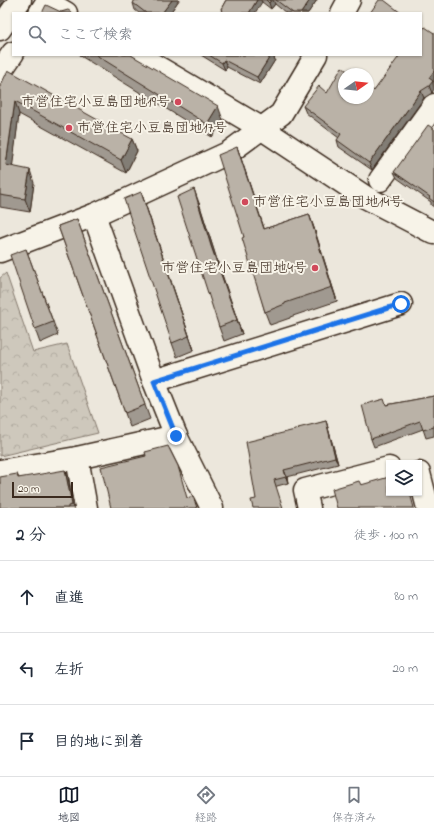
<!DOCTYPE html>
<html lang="ja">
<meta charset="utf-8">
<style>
body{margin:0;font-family:"Indie Flower","Klee One",sans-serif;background:#f6f6f7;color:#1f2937}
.controls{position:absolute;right:12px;bottom:12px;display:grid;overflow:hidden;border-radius:0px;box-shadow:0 1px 3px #0004}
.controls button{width:36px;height:36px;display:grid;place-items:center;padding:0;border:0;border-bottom:1px solid #e0e1e3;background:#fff;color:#1f2937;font:20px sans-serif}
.compass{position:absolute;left:338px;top:68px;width:36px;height:36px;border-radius:50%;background:#fff;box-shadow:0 1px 3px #0004;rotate:76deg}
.scale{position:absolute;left:12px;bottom:10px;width:61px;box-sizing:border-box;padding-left:4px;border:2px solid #3b2a1e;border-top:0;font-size:11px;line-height:14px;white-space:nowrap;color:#3b2a1e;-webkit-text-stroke:3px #f7f3e8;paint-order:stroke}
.stop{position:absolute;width:12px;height:12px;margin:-9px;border:3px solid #1a73e8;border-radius:50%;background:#fff}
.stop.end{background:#1a73e8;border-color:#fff;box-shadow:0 1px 4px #0008}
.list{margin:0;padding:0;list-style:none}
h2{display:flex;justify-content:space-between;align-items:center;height:52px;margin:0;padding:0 16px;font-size:17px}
h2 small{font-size:13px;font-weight:400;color:#747a83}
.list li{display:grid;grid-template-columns:26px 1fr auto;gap:12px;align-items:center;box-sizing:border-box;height:72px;padding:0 16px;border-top:1px solid #e0e1e3}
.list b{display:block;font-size:15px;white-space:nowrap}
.list em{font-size:13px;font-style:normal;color:#747a83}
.icon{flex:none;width:22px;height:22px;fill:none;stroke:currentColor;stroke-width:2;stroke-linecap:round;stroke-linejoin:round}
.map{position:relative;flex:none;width:434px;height:508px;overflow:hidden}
.search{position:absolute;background:#fff;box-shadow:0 1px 3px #0004;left:12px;right:12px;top:12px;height:44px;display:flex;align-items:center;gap:10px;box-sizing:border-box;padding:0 14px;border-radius:0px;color:#747a83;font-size:15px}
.sheet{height:268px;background:#fff}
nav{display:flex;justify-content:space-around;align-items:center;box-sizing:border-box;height:56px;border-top:1px solid #e0e1e3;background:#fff;font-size:11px;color:#747a83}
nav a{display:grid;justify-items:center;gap:2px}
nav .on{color:#111827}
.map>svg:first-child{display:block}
.park{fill:url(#park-crowns);stroke:#84796d}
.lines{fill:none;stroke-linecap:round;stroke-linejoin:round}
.minor-casing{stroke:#3b2a1e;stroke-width:25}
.minor{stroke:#f7f3e8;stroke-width:22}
.wall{fill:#a09990;stroke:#3b2a1e}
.shaded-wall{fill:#827d75;stroke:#3b2a1e}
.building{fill:#bab2a7;stroke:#3b2a1e}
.route{stroke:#1a73e8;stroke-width:5}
.poi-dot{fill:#d1495b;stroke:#f7f3e8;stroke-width:1.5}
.labels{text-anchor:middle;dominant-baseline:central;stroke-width:4;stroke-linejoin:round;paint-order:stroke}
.poi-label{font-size:14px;fill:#3b2a1e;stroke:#f7f3e8;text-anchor:end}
</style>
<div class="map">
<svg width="434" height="508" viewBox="0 0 434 508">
<defs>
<pattern id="park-crowns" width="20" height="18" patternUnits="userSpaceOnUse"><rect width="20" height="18" fill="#cec8bc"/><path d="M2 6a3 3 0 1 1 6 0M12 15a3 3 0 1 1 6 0" fill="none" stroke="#b2aca1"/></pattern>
</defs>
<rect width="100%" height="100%" fill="#ece7dc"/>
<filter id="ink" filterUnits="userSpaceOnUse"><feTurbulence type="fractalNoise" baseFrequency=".025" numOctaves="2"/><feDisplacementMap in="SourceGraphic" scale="8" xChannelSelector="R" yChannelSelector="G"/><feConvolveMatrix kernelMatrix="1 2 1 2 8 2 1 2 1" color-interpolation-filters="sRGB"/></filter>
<g filter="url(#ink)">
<path class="park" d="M6,273L33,352L67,344L98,433L0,456V278Z"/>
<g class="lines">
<g class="minor-casing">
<g id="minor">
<path d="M40,13L47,2L66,13"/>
<path d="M342,13L349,0"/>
<path d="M0,29L20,0"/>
<path d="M137,55L261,128L365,197L434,233"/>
<path d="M0,72L13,53"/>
<path d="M380,180L434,105"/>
<path d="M94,215L154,381L176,436L212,508"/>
<path d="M0,251L94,215L228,153L281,114L316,55"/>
<path d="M154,381L401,304"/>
<path d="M77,458L86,508"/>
<path d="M0,471L77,458L176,436"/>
<path d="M419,473L428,508"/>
<path d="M309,508L305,490L389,468"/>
</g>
</g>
<use href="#minor" class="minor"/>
</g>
<g class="wall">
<path d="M135,0H179L170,13H139L135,10L133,3Z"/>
<path d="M226,0H317L308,13H286L275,4L271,9L262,2L222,11L221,9Z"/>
<path d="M423,29L434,33V81L432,93L424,98L372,170L339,147L337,140L339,138L306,113L303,106L327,93L374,91Z"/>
<path d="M79,55H131L223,120L212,137Z"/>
<path d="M201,55H273L275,60L260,84L227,67L225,70Z"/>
<path d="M0,87L132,139L137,151L126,173L19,114L12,166L34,183L30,212L0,207Z"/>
<path d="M434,129V207L431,205V202L397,178L394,172Z"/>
<path d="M237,147L264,229L309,214L314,228L337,301L290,317V318L270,325L265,312L244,237Z"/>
<path d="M141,192L194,350L177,357L172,343Z"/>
<path d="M199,203L217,260L242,334L224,341L219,327Z"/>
<path d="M77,219L150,419L130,427L58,226Z"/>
<path d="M26,249L58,335L40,343L35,329Z"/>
<path d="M434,396V436L426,438L423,429L374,447L371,439L386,405Z"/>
<path d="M326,421L328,428L338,464L287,477L288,483L277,486L256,499L299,429Z"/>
<path d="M17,474L19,478L68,477L74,508H0Z"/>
</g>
<g class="shaded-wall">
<path d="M0,0H5L0,7Z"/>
<path d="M172,0H179L170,13H162Z"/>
<path d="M257,0H261L262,2L255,13H249Z"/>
<path d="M271,0H273L275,4L271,9L269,3Z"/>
<path d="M310,0H317L308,13H301Z"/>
<path d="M271,55H273L275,60L260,84L257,77Z"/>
<path d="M224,60L227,67L225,70L222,63Z"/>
<path d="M434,71V81L433,82L434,89L432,93L429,86V78Z"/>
<path d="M421,91L424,98L372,170L369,163Z"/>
<path d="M15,101L19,114L11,178L6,165Z"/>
<path d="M218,106L223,120L212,137L207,124Z"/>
<path d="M132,139L137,151L126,173L121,160Z"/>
<path d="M237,147L242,161L269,243L264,229Z"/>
<path d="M30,170L34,183L30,212L25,199Z"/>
<path d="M194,189L199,203L217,260L242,334L211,246Z"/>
<path d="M141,192L146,206L194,350L189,336Z"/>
<path d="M309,214L314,228L337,301L332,287Z"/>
<path d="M326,421L328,428L338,464L335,457Z"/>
<path d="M65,470L68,477L74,508H73L72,505Z"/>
<path d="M284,470L287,477L288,483L286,477Z"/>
</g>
<g class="building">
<path d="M135,0H172L162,13H146L133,3Z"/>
<path d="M226,0H257L249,13H220L222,10L221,9Z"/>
<path d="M266,0H271L269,3Z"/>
<path d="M276,0H310L301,13H293Z"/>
<path d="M379,0H384L401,13H370Z"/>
<path d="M46,5L61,12L68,10L73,13H42Z"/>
<path d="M421,27L423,29L425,27L434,33V71L429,78L433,81L429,86L421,91L369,163L337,140L341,134L303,106L319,86L327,93L342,67L351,74H344V98H368V86L374,91L400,55H421Z"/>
<path d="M96,55H131L218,106L207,124Z"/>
<path d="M209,55H271L257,77L224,60L222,63Z"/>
<path d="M8,70L132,139L121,160L15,101L6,165L30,170L25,199L0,195V87Z"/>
<path d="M428,125L434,129V202L429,198L430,197L394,172Z"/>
<path d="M237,147L264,229L309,214L332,287L285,303V304L265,312L242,238L244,237L218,155Z"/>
<path d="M194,189L211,246L237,320L219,327L177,197Z"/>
<path d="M141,192L189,336L172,343L124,199Z"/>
<path d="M77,219L145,405L125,413L58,226Z"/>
<path d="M26,249L53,322L35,329L10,255Z"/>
<path d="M434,396V427L423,430L420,421L371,439L362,405L384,399L386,405Z"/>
<path d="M326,421L335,457L284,470L286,477L274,480L283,508H253L251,500L256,499L246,442L299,429L298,428Z"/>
<path d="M168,446L178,466L187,498L193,496L197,508H111L101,467L146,456L145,452Z"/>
<path d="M65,470L72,505L68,506V508H0V477L17,474L18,478Z"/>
<path d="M389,477V493H410L414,508H337L332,489L359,481L361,485Z"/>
</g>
</g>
<g class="lines" filter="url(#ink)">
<path class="route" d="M176,436L154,381L401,304"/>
</g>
<g class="poi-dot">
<circle cx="178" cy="102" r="4"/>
<circle cx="69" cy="128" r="4"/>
<circle cx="245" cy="202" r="4"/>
<circle cx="315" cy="268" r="4"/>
</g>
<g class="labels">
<g class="poi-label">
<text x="170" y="102">市営住宅小豆島団地19号</text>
<text x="77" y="128" text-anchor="start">市営住宅小豆島団地17号</text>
<text x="253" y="202" text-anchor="start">市営住宅小豆島団地14号</text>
<text x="307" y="268">市営住宅小豆島団地4号</text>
</g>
</g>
</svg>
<div class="controls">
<button><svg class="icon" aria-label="layers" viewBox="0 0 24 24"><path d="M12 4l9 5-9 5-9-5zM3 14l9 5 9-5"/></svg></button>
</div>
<svg class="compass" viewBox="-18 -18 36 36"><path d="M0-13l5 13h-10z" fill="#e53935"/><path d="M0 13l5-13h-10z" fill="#747a83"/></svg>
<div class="scale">20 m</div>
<div class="stop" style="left:401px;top:304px"></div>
<div class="stop end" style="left:176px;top:436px"></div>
<div class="search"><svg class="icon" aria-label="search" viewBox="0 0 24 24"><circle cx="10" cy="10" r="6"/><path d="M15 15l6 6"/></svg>ここで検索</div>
</div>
<section class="sheet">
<h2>2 分<small>徒歩 · 100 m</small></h2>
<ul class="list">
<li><svg class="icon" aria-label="ahead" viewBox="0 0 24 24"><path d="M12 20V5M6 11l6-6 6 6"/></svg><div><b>直進</b></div><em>80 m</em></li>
<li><svg class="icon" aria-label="left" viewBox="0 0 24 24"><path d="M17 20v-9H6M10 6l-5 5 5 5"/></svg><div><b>左折</b></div><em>20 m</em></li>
<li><svg class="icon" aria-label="arrive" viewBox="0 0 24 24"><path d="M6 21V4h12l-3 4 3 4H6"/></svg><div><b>目的地に到着</b></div></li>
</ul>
</section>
<nav>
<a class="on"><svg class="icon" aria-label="map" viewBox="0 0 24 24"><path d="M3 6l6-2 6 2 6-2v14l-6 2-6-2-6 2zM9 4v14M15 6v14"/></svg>地図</a>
<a><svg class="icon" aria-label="directions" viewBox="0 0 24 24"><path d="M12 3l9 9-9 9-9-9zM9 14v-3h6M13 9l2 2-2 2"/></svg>経路</a>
<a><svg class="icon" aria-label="saved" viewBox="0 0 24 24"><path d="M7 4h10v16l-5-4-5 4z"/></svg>保存済み</a>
</nav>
